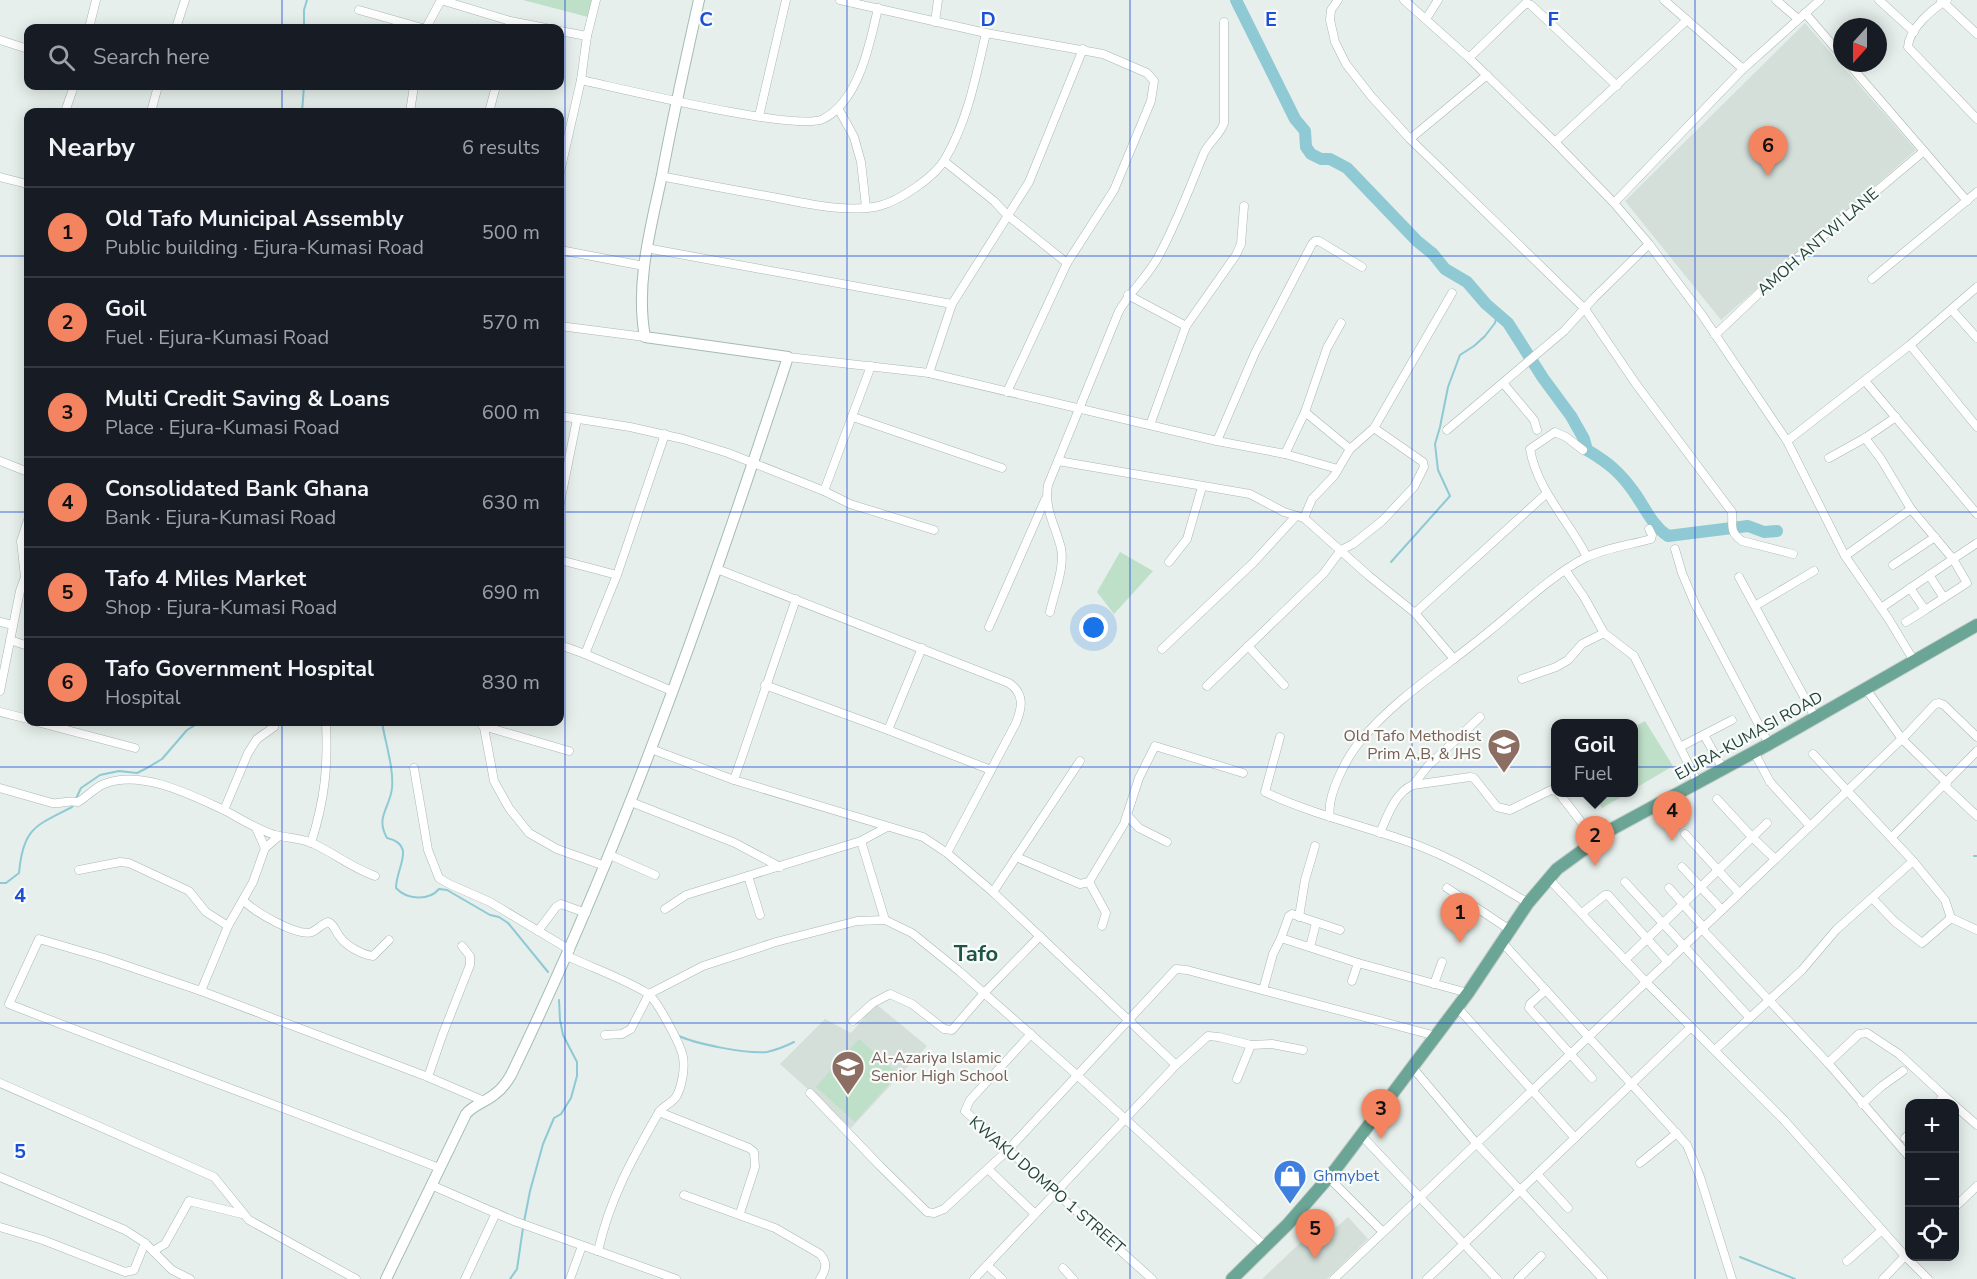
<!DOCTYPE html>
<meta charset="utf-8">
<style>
body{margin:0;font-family:"Nunito Sans",sans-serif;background:#20242c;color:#f1f3f6}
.controls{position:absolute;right:18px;bottom:18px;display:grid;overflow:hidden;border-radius:12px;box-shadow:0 3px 15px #0003}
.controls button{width:54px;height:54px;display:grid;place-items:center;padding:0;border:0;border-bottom:2px solid #363941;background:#171b24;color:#f1f3f6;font:30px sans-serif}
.compass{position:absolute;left:1833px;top:18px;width:54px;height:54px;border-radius:50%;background:#171b24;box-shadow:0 3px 15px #0003;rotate:201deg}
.you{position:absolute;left:1094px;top:628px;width:21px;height:21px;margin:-15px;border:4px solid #fff;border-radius:50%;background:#1a73e8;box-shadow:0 0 0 9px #1a73e833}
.badge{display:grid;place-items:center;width:39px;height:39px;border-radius:50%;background:#f4845f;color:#111;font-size:20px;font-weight:700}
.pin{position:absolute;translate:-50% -50px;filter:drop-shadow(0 2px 3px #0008)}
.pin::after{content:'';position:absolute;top:32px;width:21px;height:18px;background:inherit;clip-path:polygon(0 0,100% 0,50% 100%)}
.popup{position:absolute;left:1551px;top:719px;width:87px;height:78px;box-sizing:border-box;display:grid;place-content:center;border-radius:12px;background:#171b24;filter:drop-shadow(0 2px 4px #0005);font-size:20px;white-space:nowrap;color:#9ea1a6}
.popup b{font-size:22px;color:#f1f3f6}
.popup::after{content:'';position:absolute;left:50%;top:100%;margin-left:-12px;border:12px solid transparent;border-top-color:#171b24}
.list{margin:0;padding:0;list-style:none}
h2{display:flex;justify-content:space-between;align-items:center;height:78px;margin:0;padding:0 24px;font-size:26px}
h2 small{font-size:20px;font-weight:400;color:#9ea1a6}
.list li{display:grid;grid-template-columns:39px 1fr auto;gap:18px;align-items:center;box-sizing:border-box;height:90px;padding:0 24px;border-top:2px solid #363941}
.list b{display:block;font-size:22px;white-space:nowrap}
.list p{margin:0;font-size:20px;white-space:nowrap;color:#9ea1a6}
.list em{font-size:20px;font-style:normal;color:#9ea1a6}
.icon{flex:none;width:33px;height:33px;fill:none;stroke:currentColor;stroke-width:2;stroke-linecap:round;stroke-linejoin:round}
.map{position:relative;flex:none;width:1977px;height:1279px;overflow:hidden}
.search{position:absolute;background:#171b24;box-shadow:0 3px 15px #0003;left:24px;top:24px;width:540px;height:66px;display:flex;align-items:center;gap:15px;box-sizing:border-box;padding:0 21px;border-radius:12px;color:#9ea1a6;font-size:22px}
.panel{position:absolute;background:#171b24;box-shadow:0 3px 15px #0003;left:24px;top:108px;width:540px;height:618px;border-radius:12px}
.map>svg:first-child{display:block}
.built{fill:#d4dfda}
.green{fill:#bfe0c8}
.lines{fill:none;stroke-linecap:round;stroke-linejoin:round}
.stream{stroke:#8ec9d4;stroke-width:2}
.river{stroke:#8ec9d4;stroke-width:12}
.street-casing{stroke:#a8b8b2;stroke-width:9}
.secondary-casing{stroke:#a4bbb3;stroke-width:12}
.primary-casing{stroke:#c2cac8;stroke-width:14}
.street{stroke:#fff;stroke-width:8}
.secondary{stroke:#fff;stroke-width:10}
.primary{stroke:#6aa596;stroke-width:12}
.grid{fill:none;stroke:#1d4ed8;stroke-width:1.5;stroke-opacity:0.55}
.labels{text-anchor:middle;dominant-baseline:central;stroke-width:4.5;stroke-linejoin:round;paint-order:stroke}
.street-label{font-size:16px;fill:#24423a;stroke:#f7fbf9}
.education-label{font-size:16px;fill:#785e54;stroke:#f7fbf9;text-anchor:end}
.shop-label{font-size:16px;fill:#366cbe;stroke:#f7fbf9;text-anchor:start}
.district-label{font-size:22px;font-weight:bold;fill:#1f5548;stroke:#f7fbf9}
.grid-label{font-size:20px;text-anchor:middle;font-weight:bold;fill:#1d4ed8;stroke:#f7fbf9;stroke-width:4.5;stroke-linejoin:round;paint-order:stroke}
</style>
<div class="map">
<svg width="1977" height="1279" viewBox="0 0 1977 1279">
<rect width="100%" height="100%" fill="#e6efeb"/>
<g class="built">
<path d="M1805,23L1916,150L1721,320L1625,201Z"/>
<path d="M876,1004L927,1046L851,1128L780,1064L825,1019L851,1033Z"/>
<path d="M1348,1217L1368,1239L1327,1279H1262L1322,1222L1333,1230Z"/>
</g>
<g class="green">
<path d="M523,0H592L588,17Z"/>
<path d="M1120,552L1153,571L1114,614L1097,592Z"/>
<path d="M1645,721L1673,766L1634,789V727Z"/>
<path d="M1593,793H1628L1602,808Z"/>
<path d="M859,1039L898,1074L855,1122L816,1087Z"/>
</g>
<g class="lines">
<g class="stream">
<path d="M304,28V10L307,0"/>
<path d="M302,112L304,86"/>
<path d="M1391,562L1450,496L1438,470L1435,444L1440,427L1448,387L1460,355L1474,346L1485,336L1495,323L1497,314"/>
<path d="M382,722C385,742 394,768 392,788C390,808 375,817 387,838C417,845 396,867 396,888C407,900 429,901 439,889L447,890L490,915L499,917L508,923L548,972"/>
<path d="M1974,856H1977"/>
<path d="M0,883H6L19,873C23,828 35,826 72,807L81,788L100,775L119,771L137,773L147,768L162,759L187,730L200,722"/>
<path d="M677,1035C695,1044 746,1054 767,1052C776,1050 786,1046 794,1042"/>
<path d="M524,1222L530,1191L543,1144L554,1118L561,1114L571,1098L577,1076V1062L563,1035L560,1020L559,1000"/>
<path d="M1740,1257L1795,1279"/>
<path d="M510,1279L517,1269L523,1228"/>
</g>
<path class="river" d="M1236,0L1295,119L1305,131L1306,147L1311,154L1321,159H1330L1347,168L1417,241L1433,254L1445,269L1467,282L1486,304L1508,323L1543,378L1571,416L1584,439L1587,450C1609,463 1621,473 1636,495C1646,510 1653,526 1668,536L1748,526L1764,532L1777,531"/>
<g class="street-casing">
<g id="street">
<path d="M441,0L510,21L546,28"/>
<path d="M840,0L986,33L1103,54L1147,73L1154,81L1151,101L1114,190L1067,263L1007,392"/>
<path d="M1338,0L1331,10L1330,20L1335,42L1346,64L1371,96L1410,139L1585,309L1636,384L1732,512C1733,527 1729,531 1742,541L1793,554"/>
<path d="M1404,0L1469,58L1555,142L1614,203L1649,244L1702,315L1787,441L1845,556L1888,618L1914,661"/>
<path d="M1664,0L1743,69"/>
<path d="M1776,0L1798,19"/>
<path d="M1879,0L1914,32"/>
<path d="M1941,0L1977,34"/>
<path d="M1947,0C1932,9 1909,29 1908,47L1977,119"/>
<path d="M359,10L422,28"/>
<path d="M1805,13L1842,56"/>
<path d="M1426,19L1438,0"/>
<path d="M935,22L938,0"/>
<path d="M89,28L96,0"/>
<path d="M176,28L185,0"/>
<path d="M426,28L441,0"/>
<path d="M560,31L587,36"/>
<path d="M0,40L28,49"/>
<path d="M1469,58L1526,3L1531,5L1617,86"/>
<path d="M1848,63L1967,201"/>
<path d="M581,80C619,88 797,132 823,119C859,101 870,43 878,8"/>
<path d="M838,108L854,137L861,162L866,207"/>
<path d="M65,112L74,86"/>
<path d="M151,112L158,86"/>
<path d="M410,112L414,86"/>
<path d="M489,112L496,86"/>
<path d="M759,116L786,0"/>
<path d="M1410,139L1487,75"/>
<path d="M1555,142L1687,20"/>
<path d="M944,161L994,201L1007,215L1067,263"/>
<path d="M560,172L581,80L587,36L596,0"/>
<path d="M661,176C700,184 739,191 778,198C808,204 849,213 879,206C899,201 935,177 945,159C968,120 976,76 986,33"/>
<path d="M0,177L23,183"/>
<path d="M1614,203L1743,69L1820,0"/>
<path d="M646,248L952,304"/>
<path d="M560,250L644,266"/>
<path d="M1872,279L1977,192"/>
<path d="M1128,295L1186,326"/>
<path d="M1952,310L1977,338"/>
<path d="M560,326L645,337"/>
<path d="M1715,335L1792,262L1924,151"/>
<path d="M1910,345L1977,427"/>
<path d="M788,357L929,373L1217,441L1285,454L1338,469"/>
<path d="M929,373L952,304L1029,182L1083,49"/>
<path d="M1865,381L1977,514"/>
<path d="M1503,383L1534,420L1537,430"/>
<path d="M1305,412L1327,348L1341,323"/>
<path d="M560,416L630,427L683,439L728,453L824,491L850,504L934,530"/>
<path d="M853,417L1002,468"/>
<path d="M1150,425L1186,326L1236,255L1241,244L1244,206"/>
<path d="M1447,430L1564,331L1594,298L1649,244"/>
<path d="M1865,438L1881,459L1911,509"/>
<path d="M1217,441L1255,353L1312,244L1315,241H1319L1362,267"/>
<path d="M1787,441L1910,345L1977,287"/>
<path d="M1583,450L1566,437L1555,432L1530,449C1537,490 1569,521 1587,557"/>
<path d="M1285,454L1305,412L1350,449"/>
<path d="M1829,458L1865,438L1896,417"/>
<path d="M0,461L28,472"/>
<path d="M1058,461L1250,494L1284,512L1304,518L1369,576L1415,613L1454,659"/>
<path d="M824,491L871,366"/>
<path d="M560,503L577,419"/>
<path d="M1304,518L1312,499L1334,476L1350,449L1374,428L1452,293"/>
<path d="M1675,549L1682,573L1695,604L1769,744"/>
<path d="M1845,556L1911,509L1953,559L1977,543"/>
<path d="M560,560L617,575"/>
<path d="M1169,562L1187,539L1202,487"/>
<path d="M1893,565L1935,537"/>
<path d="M717,569L1009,683C1025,694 1022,708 1016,723L947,853"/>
<path d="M1566,571L1584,597L1604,633L1634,656L1698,783"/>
<path d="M1929,575L1944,598"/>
<path d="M1739,577L1815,717"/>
<path d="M1755,606L1814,571"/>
<path d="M1881,608L1953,559L1967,583L1925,610"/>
<path d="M1050,612C1054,593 1065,568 1061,548C1055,524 1044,510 1048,485L1119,311C1130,292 1146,278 1157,259C1176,225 1189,189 1204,153C1209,142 1220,135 1224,123V22"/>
<path d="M1415,613L1547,493"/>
<path d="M0,622L13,625"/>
<path d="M1906,622L1925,610L1910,588"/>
<path d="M989,627L1045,500"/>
<path d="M10,640L28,646"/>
<path d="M560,645L585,654L672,691"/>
<path d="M1248,646L1284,685"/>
<path d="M1162,649L1254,562L1296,516"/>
<path d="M585,654L617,575L665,434"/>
<path d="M1522,679L1556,667L1568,660L1582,644L1604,633"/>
<path d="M765,685L888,730L991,770"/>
<path d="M1207,686L1324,573L1341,550L1353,544L1382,521L1414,487L1424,467L1423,462L1374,428"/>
<path d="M1866,689L1902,739L1947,783"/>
<path d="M0,691L20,591L25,577L21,541L28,520"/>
<path d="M0,712L28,719"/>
<path d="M37,722L135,748"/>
<path d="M483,722L494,781L509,808L529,833L557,849L605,866"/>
<path d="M483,726L569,751"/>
<path d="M274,727L257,739L248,753L224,810C241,819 256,829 275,835C287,838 300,838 312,843C334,853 352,868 375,876"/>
<path d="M888,730L922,648"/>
<path d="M1704,735L1723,769"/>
<path d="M1280,737L1265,792C1311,814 1361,825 1409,842C1451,857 1490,880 1528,903"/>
<path d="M1680,747L1732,720"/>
<path d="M651,749L734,780L923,837L947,853L993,892L1176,1065"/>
<path d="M1754,752L1770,782L1810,826"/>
<path d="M1813,754L1913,861L1945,900L1951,918L1977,930"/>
<path d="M414,768L428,850L439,878L449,884L490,902L570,950"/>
<path d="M734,780L796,599"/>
<path d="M1413,785L1428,766L1480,717"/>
<path d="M1945,786L1977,816"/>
<path d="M0,788L52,803C63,804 66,800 78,802C87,797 94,788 104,784C141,769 191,795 224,810"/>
<path d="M1558,792L1595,840"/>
<path d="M1717,799L1752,837L1775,859"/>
<path d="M631,802L735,843L780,867"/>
<path d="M1127,815L1139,828L1167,842"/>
<path d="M1330,817C1326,795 1348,755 1362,739C1397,697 1446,667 1487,633C1516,610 1553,574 1585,558C1605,548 1630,545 1651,539L1652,535L1649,529"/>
<path d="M256,828L265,848"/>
<path d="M1380,833C1387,817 1395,792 1413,785L1470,777L1474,778L1497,807L1510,810L1551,790L1556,791"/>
<path d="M1685,834L1739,893"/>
<path d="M1892,837L1977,751"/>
<path d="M861,841L885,920"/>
<path d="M311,843C325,799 328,767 326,722"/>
<path d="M610,855L655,875"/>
<path d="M1016,857L1080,884L1089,882L1124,824L1139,778L1155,746L1243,773"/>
<path d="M1682,867L1722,910"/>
<path d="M79,870L120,862L129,863L189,891L206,912L228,926"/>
<path d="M748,876L760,915"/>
<path d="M1548,878L1646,982L1784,1120L1905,1256L1928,1279"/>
<path d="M1089,882L1106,913L1102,926"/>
<path d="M1625,882L1749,1017"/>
<path d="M1447,888L1510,930"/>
<path d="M1669,888L1704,928"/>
<path d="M993,892L1080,761"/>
<path d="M1873,899L1895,922L1922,943L1951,918"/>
<path d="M244,901C255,912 297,937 312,932C318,929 322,924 328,922C335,925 335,931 340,937C346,946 363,955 373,956L389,940"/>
<path d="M665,909L686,895L861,841L887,827"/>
<path d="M1582,913L1605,895H1608L1668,962"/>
<path d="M1299,917L1305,880L1315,846"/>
<path d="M1702,929L1828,1063L1910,1158"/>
<path d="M538,931L556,907L561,904L586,913"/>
<path d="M1281,938L1289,916L1292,914L1340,930"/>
<path d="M1502,942L1687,1145L1700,1177L1732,1279"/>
<path d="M1310,947L1316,923"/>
<path d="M567,956C593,968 622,978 647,993C656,998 681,1045 683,1057C685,1068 682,1087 676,1097C671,1104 664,1105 659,1112C632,1159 610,1198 598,1251"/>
<path d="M1625,960L1767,823"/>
<path d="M1358,963L1468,993"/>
<path d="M1434,984L1442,962"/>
<path d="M1263,990L1273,954L1281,938L1358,963L1352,981"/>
<path d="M1546,990L1530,1004L1529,1008L1592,1078"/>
<path d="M201,991L228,926L253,882L265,848L279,836"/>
<path d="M1457,1007L1575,1138"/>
<path d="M853,1021L873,1003L890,994L912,1004L944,1029L952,1030L984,993L1040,936"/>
<path d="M1031,1034L970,1100L965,1111L1152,1279"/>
<path d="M605,1035L622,1034L631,1029L649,994L703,966L776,942L857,921L885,920L912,933L959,971L1078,1076L1266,1247"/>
<path d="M1251,1045L1272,1044L1303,1050"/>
<path d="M1715,1050L1802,970L1836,930L1913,861"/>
<path d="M1828,1063L1859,1034L1867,1033L1899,1054L1953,1104"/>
<path d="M1413,1068L1476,1143L1603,1279"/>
<path d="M428,1077L442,1036L470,965V956L462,946"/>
<path d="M0,1083L214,1177L249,1220L356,1279"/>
<path d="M810,1093L880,1166L927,1212L934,1213L944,1209L1007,1151L1176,969L1187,970L1436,1036"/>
<path d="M1862,1104L1882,1086L1903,1071"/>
<path d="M1937,1104L1944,1096"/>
<path d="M1954,1105L1977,1125"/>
<path d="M659,1112L749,1148L754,1152L755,1167L740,1213"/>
<path d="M1362,1136L1497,1279"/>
<path d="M1905,1138L1910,1133"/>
<path d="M1640,1163L1677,1133"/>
<path d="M439,1168C296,1112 152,1060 9,1004L39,939L104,958L201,991L428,1077L484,1101"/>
<path d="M988,1169L1035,1214"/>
<path d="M1537,1174L1568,1208"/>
<path d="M0,1177L125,1230L145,1243L172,1270L190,1279"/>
<path d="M1329,1178L1383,1232"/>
<path d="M431,1185L514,1221L676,1279"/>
<path d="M684,1195L775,1228L820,1254C828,1263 826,1270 820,1279"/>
<path d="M1954,1208L1977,1186"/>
<path d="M0,1227L43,1240L125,1272L134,1270L145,1243"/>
<path d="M153,1251L165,1244L189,1201L242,1214"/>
<path d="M1847,1261L1882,1230"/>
<path d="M987,1265L1002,1279"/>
<path d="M1063,1268L1073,1279"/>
<path d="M465,1279L496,1213"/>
<path d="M570,1279L582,1246"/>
<path d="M974,1279L1176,1065L1208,1036L1219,1037L1251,1045L1237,1079"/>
<path d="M1334,1279L1908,733L1935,704L1939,703L1944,705L1977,737"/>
<path d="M1427,1279L1691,1027"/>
<path d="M1518,1279L1541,1256"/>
<path d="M1883,1279L1910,1251"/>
</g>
</g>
<g class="secondary-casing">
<path id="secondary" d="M386,1279L466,1114C474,1104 486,1102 495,1094C502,1089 507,1082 511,1075C623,844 708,601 788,357L645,337C635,283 651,227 662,175C673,116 686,58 699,0"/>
</g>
<g class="primary-casing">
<path id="primary" d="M1232,1279L1288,1224L1335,1170L1468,993L1528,903L1557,869L1612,829L1769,744L1977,625"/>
</g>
<use href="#street" class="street"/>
<use href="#secondary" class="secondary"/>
<use href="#primary" class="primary"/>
</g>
<path class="grid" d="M282,0V28M565,0V1279M847,0V1279M1130,0V1279M1412,0V1279M1695,0V1279M282,86V112M0,256H28M560,256H1977M0,512H28M560,512H1977M282,722V1279M0,767H1977M0,1023H1977"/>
<defs>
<g id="school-pin" transform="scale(1.725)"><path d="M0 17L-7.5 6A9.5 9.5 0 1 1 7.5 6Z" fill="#8d6e63" stroke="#f7fbf9"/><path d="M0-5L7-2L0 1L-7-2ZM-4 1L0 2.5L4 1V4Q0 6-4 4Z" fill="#fff"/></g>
<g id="shop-pin" transform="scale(1.725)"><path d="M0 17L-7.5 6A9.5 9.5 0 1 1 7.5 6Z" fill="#3f7fe0" stroke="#f7fbf9"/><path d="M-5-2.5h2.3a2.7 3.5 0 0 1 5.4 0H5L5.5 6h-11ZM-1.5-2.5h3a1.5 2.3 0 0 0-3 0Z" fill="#fff"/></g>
</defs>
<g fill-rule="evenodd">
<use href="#school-pin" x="1504" y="745"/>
<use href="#school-pin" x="848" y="1067"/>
<use href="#shop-pin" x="1290" y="1176"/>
</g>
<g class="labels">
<g class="street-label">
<text transform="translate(1818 242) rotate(-41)">AMOH ANTWI LANE</text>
<text transform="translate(1749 736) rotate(-29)">EJURA-KUMASI ROAD</text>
<text transform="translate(1047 1185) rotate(41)">KWAKU DOMPO 1 STREET</text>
</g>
<g class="education-label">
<text x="1481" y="736">Old Tafo Methodist<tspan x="1481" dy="18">Prim A,B, &amp; JHS</tspan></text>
<text x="871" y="1058" text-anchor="start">Al-Azariya Islamic<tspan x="871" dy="18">Senior High School</tspan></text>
</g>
<g class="shop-label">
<text x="1313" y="1176">Ghmybet</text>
</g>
<g class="district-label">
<text x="976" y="954">Tafo</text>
</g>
</g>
<g class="grid-label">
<text x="706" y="26">C</text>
<text x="988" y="26">D</text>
<text x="1271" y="26">E</text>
<text x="1553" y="26">F</text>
<text x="20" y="902">4</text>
<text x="20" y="1158">5</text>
</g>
</svg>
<div class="controls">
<button>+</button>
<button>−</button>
<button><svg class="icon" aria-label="locate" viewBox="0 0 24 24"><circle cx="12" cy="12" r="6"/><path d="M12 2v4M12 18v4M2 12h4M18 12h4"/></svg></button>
</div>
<svg class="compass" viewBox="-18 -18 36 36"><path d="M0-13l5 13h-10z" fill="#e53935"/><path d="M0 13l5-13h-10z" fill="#9ea1a6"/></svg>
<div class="you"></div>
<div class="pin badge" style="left:1460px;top:943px">1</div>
<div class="pin badge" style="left:1595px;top:866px">2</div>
<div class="popup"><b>Goil</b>Fuel</div>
<div class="pin badge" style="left:1381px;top:1139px">3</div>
<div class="pin badge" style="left:1672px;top:841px">4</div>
<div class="pin badge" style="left:1315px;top:1259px">5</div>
<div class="pin badge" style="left:1768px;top:176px">6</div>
<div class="search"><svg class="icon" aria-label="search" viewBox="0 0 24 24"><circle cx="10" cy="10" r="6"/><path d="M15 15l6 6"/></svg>Search here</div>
<section class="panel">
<h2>Nearby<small>6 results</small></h2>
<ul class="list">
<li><span class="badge">1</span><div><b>Old Tafo Municipal Assembly</b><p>Public building · Ejura-Kumasi Road</p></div><em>500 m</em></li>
<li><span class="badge">2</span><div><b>Goil</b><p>Fuel · Ejura-Kumasi Road</p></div><em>570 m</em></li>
<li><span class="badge">3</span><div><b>Multi Credit Saving &amp; Loans</b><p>Place · Ejura-Kumasi Road</p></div><em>600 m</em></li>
<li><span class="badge">4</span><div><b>Consolidated Bank Ghana</b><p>Bank · Ejura-Kumasi Road</p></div><em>630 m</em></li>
<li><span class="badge">5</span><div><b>Tafo 4 Miles Market</b><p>Shop · Ejura-Kumasi Road</p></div><em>690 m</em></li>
<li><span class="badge">6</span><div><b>Tafo Government Hospital</b><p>Hospital</p></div><em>830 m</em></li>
</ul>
</section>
</div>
